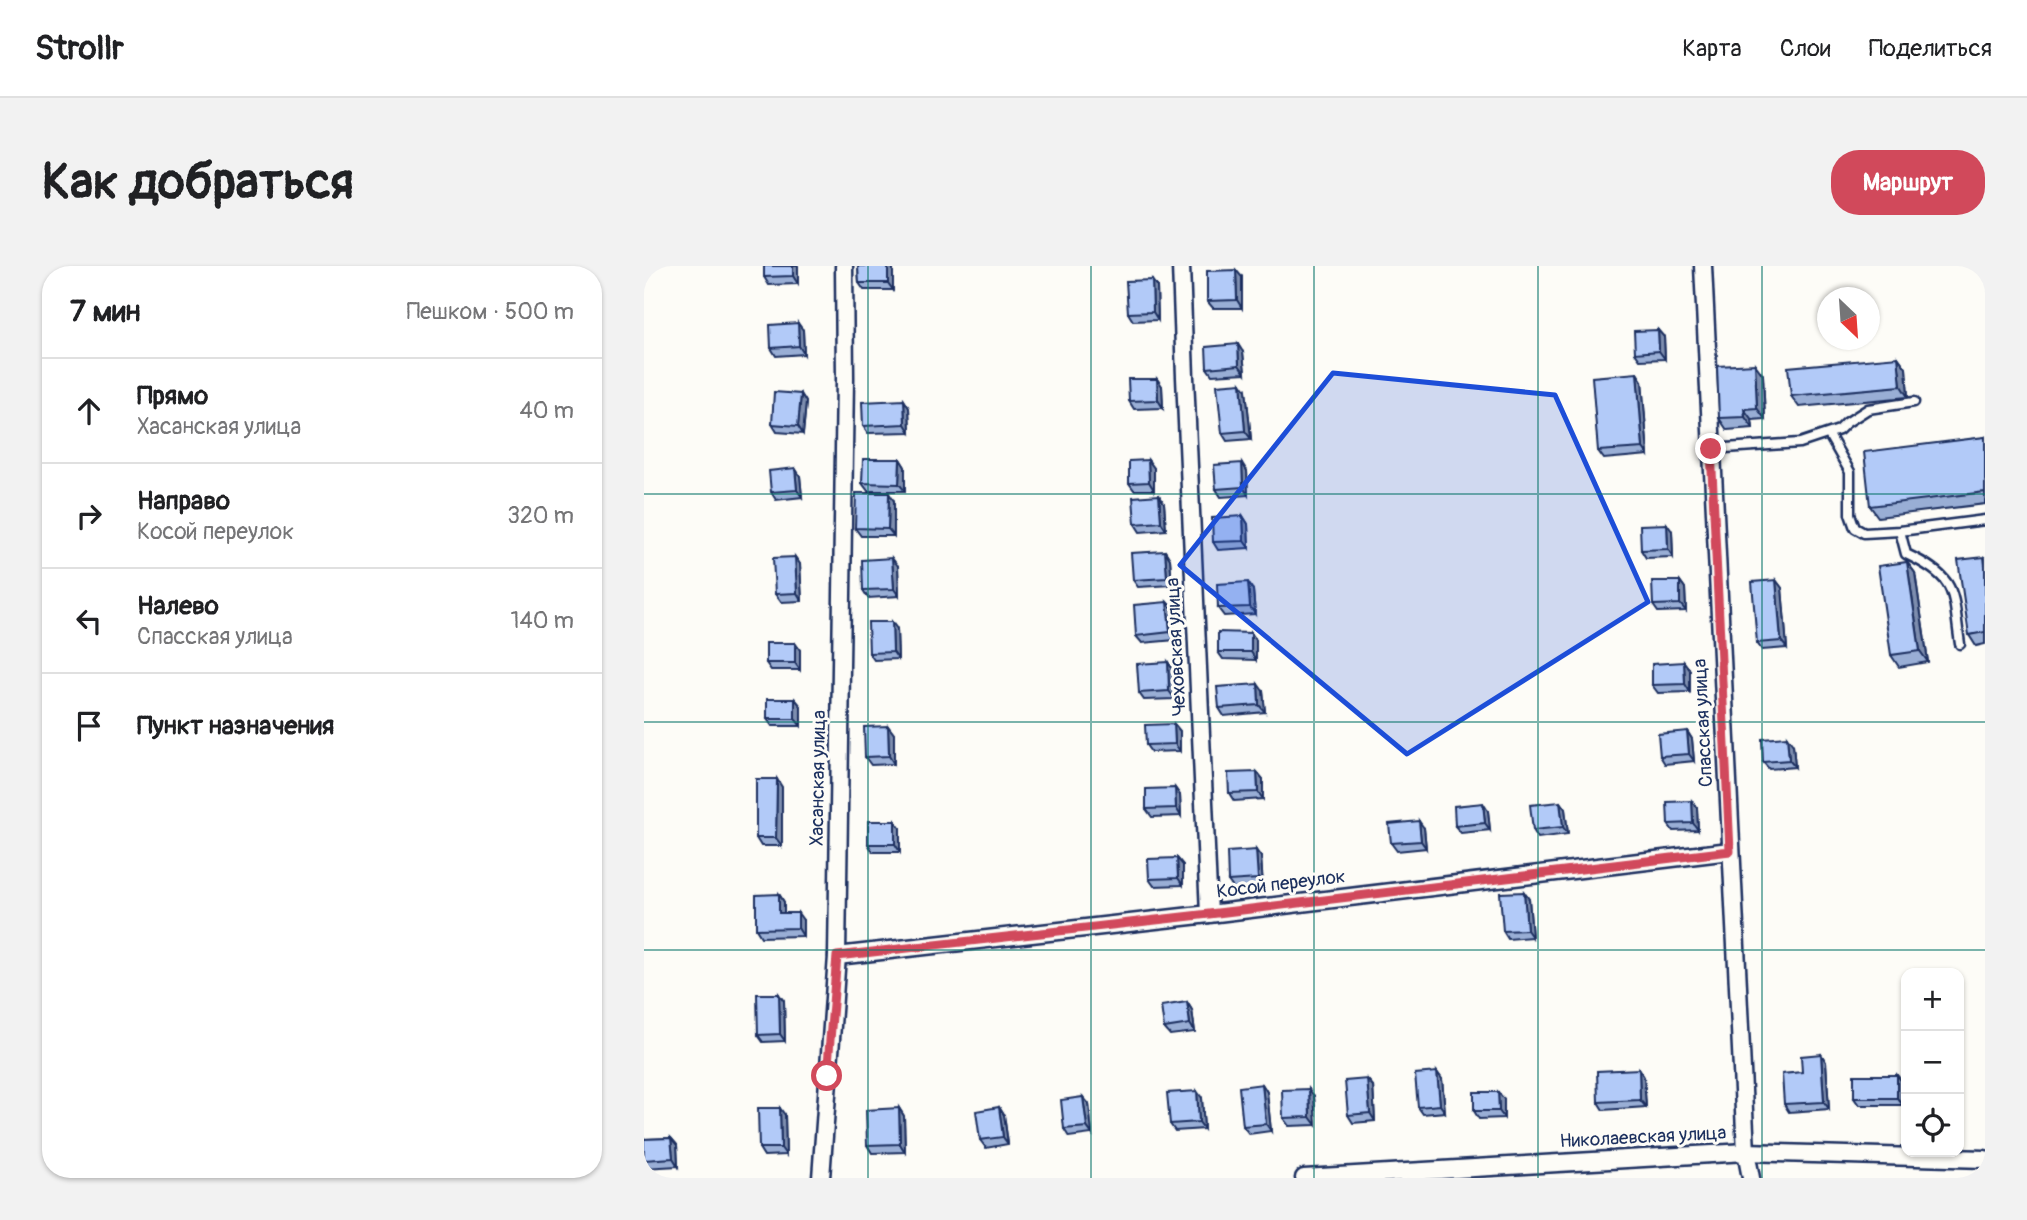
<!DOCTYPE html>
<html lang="ru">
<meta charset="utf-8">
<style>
body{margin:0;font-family:Pangolin,sans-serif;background:#f2f2f2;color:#202124}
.controls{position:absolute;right:21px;bottom:21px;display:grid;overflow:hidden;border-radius:14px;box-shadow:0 2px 5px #0004}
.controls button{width:63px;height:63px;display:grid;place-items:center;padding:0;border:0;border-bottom:2px solid #e0e0e0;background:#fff;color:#202124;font:35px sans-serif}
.compass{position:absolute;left:1173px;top:21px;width:63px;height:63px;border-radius:50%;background:#fff;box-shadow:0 2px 5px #0004;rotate:155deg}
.stop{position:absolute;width:21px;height:21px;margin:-16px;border:5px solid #d1495b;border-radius:50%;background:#fff}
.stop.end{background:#d1495b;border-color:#fff;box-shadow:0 2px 7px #0008}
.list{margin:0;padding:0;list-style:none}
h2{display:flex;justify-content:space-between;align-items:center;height:91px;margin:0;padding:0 28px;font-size:30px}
h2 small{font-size:23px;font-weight:400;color:#757577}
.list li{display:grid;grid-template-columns:46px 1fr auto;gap:21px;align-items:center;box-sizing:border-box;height:105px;padding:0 28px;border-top:2px solid #e0e0e0}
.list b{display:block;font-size:26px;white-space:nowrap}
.list p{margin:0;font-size:23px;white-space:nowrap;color:#757577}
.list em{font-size:23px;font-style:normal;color:#757577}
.icon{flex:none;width:38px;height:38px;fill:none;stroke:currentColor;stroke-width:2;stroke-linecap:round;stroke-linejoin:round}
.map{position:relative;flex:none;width:1341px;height:912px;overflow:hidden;border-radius:28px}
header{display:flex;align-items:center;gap:42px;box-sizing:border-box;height:98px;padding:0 35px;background:#fff;border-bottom:2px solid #e0e0e0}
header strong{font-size:33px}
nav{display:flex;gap:38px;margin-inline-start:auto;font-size:24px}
.intro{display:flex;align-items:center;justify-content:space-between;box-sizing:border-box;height:168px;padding:0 42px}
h1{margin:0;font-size:49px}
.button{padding:18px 32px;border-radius:28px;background:#d1495b;color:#fff;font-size:24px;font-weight:700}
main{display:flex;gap:42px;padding:0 42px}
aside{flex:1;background:#fff;border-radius:28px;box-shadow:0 2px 5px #0004}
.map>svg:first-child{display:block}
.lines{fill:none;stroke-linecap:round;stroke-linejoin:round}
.service-casing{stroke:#1b2f5e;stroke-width:13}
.minor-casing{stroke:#1b2f5e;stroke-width:21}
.service{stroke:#fdfcf7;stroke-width:8}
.minor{stroke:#fdfcf7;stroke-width:16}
.wall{fill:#99aed5;stroke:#1b2f5e;stroke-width:2}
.shaded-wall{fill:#7d8dae;stroke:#1b2f5e;stroke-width:2}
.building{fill:#b2caf8;stroke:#1b2f5e;stroke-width:2}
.route{stroke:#d1495b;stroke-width:9}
.marked{fill:#1d4ed8;fill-opacity:0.2;stroke:#1d4ed8;stroke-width:5;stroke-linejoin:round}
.grid{fill:none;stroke:#0f766e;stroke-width:2;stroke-opacity:0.55}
.labels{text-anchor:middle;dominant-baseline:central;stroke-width:6;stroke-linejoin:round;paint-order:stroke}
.street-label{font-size:19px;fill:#1b2f5e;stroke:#fdfcf7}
</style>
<header>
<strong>Strollr</strong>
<nav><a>Карта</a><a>Слои</a><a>Поделиться</a></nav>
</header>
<div class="intro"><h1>Как добраться</h1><a class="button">Маршрут</a></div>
<main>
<aside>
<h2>7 мин<small>Пешком · 500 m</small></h2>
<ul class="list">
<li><svg class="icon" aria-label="ahead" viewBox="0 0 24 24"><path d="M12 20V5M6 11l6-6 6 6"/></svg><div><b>Прямо</b><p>Хасанская улица</p></div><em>40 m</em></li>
<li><svg class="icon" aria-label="right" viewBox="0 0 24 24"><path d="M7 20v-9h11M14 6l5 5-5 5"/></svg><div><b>Направо</b><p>Косой переулок</p></div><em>320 m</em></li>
<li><svg class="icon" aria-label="left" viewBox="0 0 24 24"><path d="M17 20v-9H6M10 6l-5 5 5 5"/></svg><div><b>Налево</b><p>Спасская улица</p></div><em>140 m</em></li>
<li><svg class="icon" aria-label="arrive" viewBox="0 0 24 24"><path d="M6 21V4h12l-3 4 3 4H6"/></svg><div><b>Пункт назначения</b></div></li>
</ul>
</aside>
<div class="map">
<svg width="1341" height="912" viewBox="0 0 1341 912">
<rect width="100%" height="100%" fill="#fdfcf7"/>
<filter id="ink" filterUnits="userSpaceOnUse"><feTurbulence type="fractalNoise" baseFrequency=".0143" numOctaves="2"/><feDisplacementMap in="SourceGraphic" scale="14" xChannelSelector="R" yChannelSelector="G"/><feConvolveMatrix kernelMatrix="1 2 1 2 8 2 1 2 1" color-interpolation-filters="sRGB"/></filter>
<g filter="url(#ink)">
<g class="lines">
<g class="service-casing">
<g id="service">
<path d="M1185,169L1206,206V248L1211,262L1220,267L1256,265L1341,254"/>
<path d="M1067,183L1156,177L1195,164L1202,157L1224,143L1270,136"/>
<path d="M1256,265L1262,288C1315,313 1308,325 1316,378"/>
</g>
</g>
<g class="minor-casing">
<g id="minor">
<path d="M537,0L541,111L565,648"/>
<path d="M1059,0L1102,886L1107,912"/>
<path d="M193,690L565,648L1086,585"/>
<path d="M177,912L193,690L201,112L200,0"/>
<path d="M660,912L1102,886L1341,893"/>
</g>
</g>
<use href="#service" class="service"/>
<use href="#minor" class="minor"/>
</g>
<g class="wall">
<path d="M120,0H154V18L125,19L120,11Z"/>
<path d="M214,0H249V24H220L215,17Z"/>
<path d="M598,11V42H569L563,35Z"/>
<path d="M513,21L514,54L489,55L484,47Z"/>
<path d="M159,64L160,88L132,90L127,82Z"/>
<path d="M1020,71L1021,93L996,94L991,87Z"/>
<path d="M599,86L601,107L568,109L563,102Z"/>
<path d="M1254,91L1262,102L1264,131L1155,141L1147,130Z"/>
<path d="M993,107L998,115L1004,189L960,193L954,185Z"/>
<path d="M1119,109L1121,153L1108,154L1109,162L1083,164L1075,152Z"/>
<path d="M513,113L518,120L519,142L490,143L485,135Z"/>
<path d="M602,124L607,173L583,175L578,167Z"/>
<path d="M157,128L162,136L159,168L133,166L128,158Z"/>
<path d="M260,134L265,142L266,166L224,167L219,160Z"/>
<path d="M1341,171V238L1234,251L1226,240Z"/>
<path d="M256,193L261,201V225H224L218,217Z"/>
<path d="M504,194L510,202V224H490L485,217Z"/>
<path d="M151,202L156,210L158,231L132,234L127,226Z"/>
<path d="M603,205L604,229L577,231L572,223Z"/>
<path d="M515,229L520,237L522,264L496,266L491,258Z"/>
<path d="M250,235V270H217L211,262Z"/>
<path d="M599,250L604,258L605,282L574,284L569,276Z"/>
<path d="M1028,265L1029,291L1002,292L997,284Z"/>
<path d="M521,285L526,293L528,319L494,321L489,314Z"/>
<path d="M151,291L156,298L158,335L137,336L131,328Z"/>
<path d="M1340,291L1341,292V378L1332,380L1325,369Z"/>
<path d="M1263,296L1271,307L1284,396L1255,401L1247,389Z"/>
<path d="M254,300L255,330L224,332L219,324Z"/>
<path d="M1132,314L1138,322L1143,382L1118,384L1113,377Z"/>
<path d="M1036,315L1041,322L1042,345L1014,346L1009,339Z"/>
<path d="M609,324L611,348L580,350L574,342Z"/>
<path d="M523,336L529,343L531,374L498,377L492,370Z"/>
<path d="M253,363L254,393L230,394L225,387Z"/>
<path d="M607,367L612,374V394L579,393L574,386Z"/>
<path d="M151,377L156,384V404H127L122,397Z"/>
<path d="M524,396L529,404L531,433L500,434L495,427Z"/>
<path d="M1040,396L1046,404V426L1014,427L1008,419Z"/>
<path d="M619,425L621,446L580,450L575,442Z"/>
<path d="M151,433L157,440V460H128L123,453Z"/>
<path d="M530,458L536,465V485L507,486L502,479Z"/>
<path d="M244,460L250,468V498L227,499L221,491Z"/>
<path d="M1043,465L1048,473L1050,495L1021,498L1016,490Z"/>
<path d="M1149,479L1151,501L1125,503L1119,496Z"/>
<path d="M613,506L619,513V533L590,535L585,527Z"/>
<path d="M138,521V580H117L112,572Z"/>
<path d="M531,522L536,529L537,550L508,551L502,543Z"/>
<path d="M916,536L921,543L924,568L894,572L889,564Z"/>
<path d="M1053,542L1054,564L1029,565L1024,558Z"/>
<path d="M844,545L846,564L817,567L811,560Z"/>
<path d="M251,555L256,562V586H229L224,578Z"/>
<path d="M780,562L782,582L753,585L747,577Z"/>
<path d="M617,591L619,621L590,623L584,615Z"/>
<path d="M533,592L539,599V619L510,620L505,613Z"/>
<path d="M880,626L885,633L888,671L864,673L859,665Z"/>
<path d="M135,628L140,636V647L159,654V670L117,671L112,663Z"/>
<path d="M140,735L141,775L119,776L114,769Z"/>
<path d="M543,736L548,744L551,766L526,769L520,762Z"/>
<path d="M1177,788L1182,796L1185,843L1145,846L1140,838Z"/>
<path d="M995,803L1000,811L1002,841L959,844L954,836Z"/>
<path d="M793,806L798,813L801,846L779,848L774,841Z"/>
<path d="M1253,809L1259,817V839H1215L1210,832Z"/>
<path d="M723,813L729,820L731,855L709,857L704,849Z"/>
<path d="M618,818L623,826L627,865L605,868L599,860Z"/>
<path d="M670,830L672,859L645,860L639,852Z"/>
<path d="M558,832L560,863L531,865L526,858Z"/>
<path d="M860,833V852L835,853L830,845Z"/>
<path d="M445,838L448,868L425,871L420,863Z"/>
<path d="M355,841L360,849L364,878L342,882L336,874Z"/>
<path d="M255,842L260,850L261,886L228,887L223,879Z"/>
<path d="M141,849L142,889L120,890L115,882Z"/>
<path d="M27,872L33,879L34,900L0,902V873Z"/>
</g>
<g class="shaded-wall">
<path d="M149,0H154V18L149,10Z"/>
<path d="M244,0H249V24L244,17Z"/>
<path d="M592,4L598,11V42L593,34Z"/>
<path d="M508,14L513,21L514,54L509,46Z"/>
<path d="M154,57L159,64L160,88L155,80Z"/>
<path d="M1014,64L1020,71L1021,93L1015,85Z"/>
<path d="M594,78L599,86L601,107L595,99Z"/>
<path d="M1254,91L1262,102L1264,131L1257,120Z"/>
<path d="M1111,98L1119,109L1121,153L1113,142Z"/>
<path d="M993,107L998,115L1004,189L999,182Z"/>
<path d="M513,113L518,120L519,142L514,134Z"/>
<path d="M597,117L602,124L607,173L601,165Z"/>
<path d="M157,128L162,136L159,168L154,160Z"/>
<path d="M260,134L265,142L266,166L261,158Z"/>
<path d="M1100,143L1108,154L1109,162L1101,151Z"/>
<path d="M256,193L261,201V225L255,218Z"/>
<path d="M504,194L510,202V224L505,216Z"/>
<path d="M598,197L603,205L604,229L599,221Z"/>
<path d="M151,202L156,210L158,231L153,224Z"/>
<path d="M245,227L250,235V270L244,263Z"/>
<path d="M515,229L520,237L522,264L517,256Z"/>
<path d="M599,250L604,258L605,282L600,275Z"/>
<path d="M1023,258L1028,265L1029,291L1024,283Z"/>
<path d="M521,285L526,293L528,319L523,312Z"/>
<path d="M151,291L156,298L158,335L153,327Z"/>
<path d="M248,292L254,300L255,330L250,323Z"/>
<path d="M1263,296L1271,307L1284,396L1276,385Z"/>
<path d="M1132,314L1138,322L1143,382L1137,375Z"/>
<path d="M1036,315L1041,322L1042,345L1036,338Z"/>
<path d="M604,316L609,324L611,348L606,341Z"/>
<path d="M523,336L529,343L531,374L526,366Z"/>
<path d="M248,356L253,363L254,393L249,386Z"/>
<path d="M607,367L612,374V394L607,386Z"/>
<path d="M151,377L156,384V404L151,397Z"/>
<path d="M524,396L529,404L531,433L525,425Z"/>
<path d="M1040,396L1046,404V426L1041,418Z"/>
<path d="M614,418L619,425L621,446L615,439Z"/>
<path d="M151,433L157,440V460L151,453Z"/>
<path d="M530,458L536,465V485L531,478Z"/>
<path d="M244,460L250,468V498L245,490Z"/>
<path d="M1043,465L1048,473L1050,495L1045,488Z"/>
<path d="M1143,471L1149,479L1151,501L1145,494Z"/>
<path d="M613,506L619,513V533L614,526Z"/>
<path d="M133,513L138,521V580L132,572Z"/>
<path d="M531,522L536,529L537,550L532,542Z"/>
<path d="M1048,535L1053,542L1054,564L1049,557Z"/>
<path d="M916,536L921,543L924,568L919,561Z"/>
<path d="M839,537L844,545L846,564L841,557Z"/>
<path d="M251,555L256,562V586L251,578Z"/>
<path d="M775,555L780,562L782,582L777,575Z"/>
<path d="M612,584L617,591L619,621L614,613Z"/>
<path d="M533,592L539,599V619L534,612Z"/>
<path d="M880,626L885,633L888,671L883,664Z"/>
<path d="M135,628L140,636V655L135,647Z"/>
<path d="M154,647L159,654V670L154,662Z"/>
<path d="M135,728L140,735L141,775L136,768Z"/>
<path d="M543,736L548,744L551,766L546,758Z"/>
<path d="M1177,788L1182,796L1185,843L1180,836Z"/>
<path d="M995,803L1000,811L1002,841L996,834Z"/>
<path d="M793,806L798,813L801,846L796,839Z"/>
<path d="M1253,809L1259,817V839L1253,832Z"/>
<path d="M723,813L729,820L731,855L726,847Z"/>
<path d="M618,818L623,826L627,865L622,858Z"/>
<path d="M665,823L670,830L672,859L666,851Z"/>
<path d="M553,825L558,832L560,863L555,856Z"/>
<path d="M854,826L860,833V852L855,845Z"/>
<path d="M439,831L445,838L448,868L443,861Z"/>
<path d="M355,841L360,849L364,878L359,871Z"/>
<path d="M136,842L141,849L142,889L137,882Z"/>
<path d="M255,842L260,850L261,886L256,878Z"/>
<path d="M27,872L33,879L34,900L29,892Z"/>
</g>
<g class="building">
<path d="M120,0H149V10L120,11Z"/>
<path d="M214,0H244V17H215Z"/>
<path d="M592,4L593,34L563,35V5Z"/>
<path d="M508,14L509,46L484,47L482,15Z"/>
<path d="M154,57L155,80L127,82L126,59Z"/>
<path d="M1014,64L1015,85L991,87L990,65Z"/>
<path d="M594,78L595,99L563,102L562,81Z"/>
<path d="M1254,91L1257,120L1147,130L1144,101Z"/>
<path d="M1111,98L1113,142L1100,143L1101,151L1075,152L1073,100Z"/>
<path d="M993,107L999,182L954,185L948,111Z"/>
<path d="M484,113H513L514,134L485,135Z"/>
<path d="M597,117L601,165L578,167L573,119Z"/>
<path d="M130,126L157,128L154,160L128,158Z"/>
<path d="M260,134L261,158L219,160L218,136Z"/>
<path d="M1341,171V226L1226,240L1220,186Z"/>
<path d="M219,193H256L255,218L218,217Z"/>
<path d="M504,194L505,216L485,217V195Z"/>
<path d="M598,197L599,221L572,223L570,199Z"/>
<path d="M151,202L153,224L127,226L125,205Z"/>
<path d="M212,227H245L244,263L211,262Z"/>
<path d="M515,229L517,256L491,258L489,231Z"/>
<path d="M599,250L600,275L569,276L568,252Z"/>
<path d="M1023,258L1024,283L997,284L996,259Z"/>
<path d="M521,285L523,312L489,314L487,287Z"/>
<path d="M151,291L153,327L131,328L129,292Z"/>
<path d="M1340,291L1341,300V366L1325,369L1314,294Z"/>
<path d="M248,292L250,323L219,324L218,294Z"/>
<path d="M1263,296L1276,385L1247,389L1234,300Z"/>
<path d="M1132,314L1137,375L1113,377L1108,316Z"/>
<path d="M1008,315H1036V338L1009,339Z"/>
<path d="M604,316L606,341L574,342L573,318Z"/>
<path d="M523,336L526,366L492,370L490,339Z"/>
<path d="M224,356H248L249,386L225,387Z"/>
<path d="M574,366L607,367V386H574Z"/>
<rect x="122" y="377" width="29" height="20"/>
<path d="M524,396L525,425L495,427L493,398Z"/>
<path d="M1040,396L1041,418L1008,419V398Z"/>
<path d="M614,418L615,439L575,442L573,421Z"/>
<rect x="123" y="433" width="28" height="20"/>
<path d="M530,458L531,478L502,479L501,459Z"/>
<path d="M244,460L245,490L221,491L220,461Z"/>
<path d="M1043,465L1045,488L1016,490L1014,468Z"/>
<path d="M1143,471L1145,494L1119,496L1118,473Z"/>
<path d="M613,506L614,526L585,527L584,507Z"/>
<path d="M112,513H133L132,572H112Z"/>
<path d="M531,522L532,542L502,543V523Z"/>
<path d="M1048,535L1049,557L1024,558L1023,536Z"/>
<path d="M916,536L919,561L889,564L886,539Z"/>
<path d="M839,537L841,557L811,560L810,540Z"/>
<rect x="224" y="555" width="27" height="23"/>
<path d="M775,555L777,575L747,577L745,558Z"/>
<path d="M612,584L614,613L584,615L583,586Z"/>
<path d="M533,592L534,612L505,613L504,593Z"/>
<path d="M880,626L883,664L859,665L856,627Z"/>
<path d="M135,628V647H154V662L112,663V629Z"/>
<path d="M113,728H135L136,768L114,769Z"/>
<path d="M543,736L546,758L520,762L517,740Z"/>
<path d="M1177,788L1180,836L1140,838L1138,808L1158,806L1157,790Z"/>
<path d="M995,803L996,834L954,836L953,805Z"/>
<path d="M793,806L796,839L774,841L771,808Z"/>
<rect x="1210" y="809" width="43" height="23"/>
<path d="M723,813L726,847L704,849L701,815Z"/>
<path d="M618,818L622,858L599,860L595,821Z"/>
<path d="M665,823L666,851L639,852L638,824Z"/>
<path d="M553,825L555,856L526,858L523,827Z"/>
<path d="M830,826H854L855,845H830Z"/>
<path d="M439,831L443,861L420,863L417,834Z"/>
<path d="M355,841L359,871L336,874L332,845Z"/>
<path d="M114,842H136L137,882H115Z"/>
<path d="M255,842L256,878L223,879L222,844Z"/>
<path d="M27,872L29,892L0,894V873Z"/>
</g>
</g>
<g class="lines" filter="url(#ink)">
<path class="route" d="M183,810L193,690L565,648L1086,585L1067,183"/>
</g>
<path class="marked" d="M689,107L911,129L1004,336L763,488L536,299Z"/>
<path class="grid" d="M224,0V912M447,0V912M670,0V912M894,0V912M1118,0V912M0,228H1341M0,456H1341M0,684H1341"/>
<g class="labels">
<g class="street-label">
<text transform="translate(532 381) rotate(-93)">Чеховская улица</text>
<text transform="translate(1059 457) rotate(-93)">Спасская улица</text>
<text transform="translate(174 512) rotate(-89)">Хасанская улица</text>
<text transform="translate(637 618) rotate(-7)">Косой переулок</text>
<text transform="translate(999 871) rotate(-3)">Николаевская улица</text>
</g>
</g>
</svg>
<div class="controls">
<button>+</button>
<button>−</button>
<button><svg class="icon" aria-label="locate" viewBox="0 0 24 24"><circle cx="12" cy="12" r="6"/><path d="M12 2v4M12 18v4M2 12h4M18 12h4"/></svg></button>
</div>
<svg class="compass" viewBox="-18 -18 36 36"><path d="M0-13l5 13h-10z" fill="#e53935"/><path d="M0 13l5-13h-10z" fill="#757577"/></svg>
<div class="stop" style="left:183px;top:810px"></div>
<div class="stop end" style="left:1067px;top:183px"></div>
</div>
</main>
